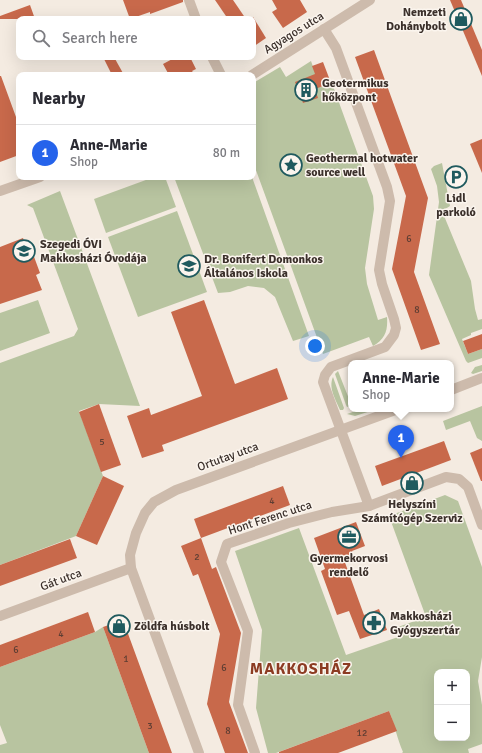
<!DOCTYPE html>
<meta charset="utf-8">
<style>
body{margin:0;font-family:Signika,sans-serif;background:#f2f2f3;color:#2b2b33}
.controls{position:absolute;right:12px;bottom:12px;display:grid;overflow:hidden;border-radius:8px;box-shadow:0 4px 16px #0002}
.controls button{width:36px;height:36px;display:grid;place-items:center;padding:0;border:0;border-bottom:1px solid #e1e1e2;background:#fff;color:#2b2b33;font:20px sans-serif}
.you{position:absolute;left:315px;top:346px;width:14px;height:14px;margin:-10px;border:3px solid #fff;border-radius:50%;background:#1a73e8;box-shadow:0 0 0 6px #1a73e833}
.badge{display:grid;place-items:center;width:26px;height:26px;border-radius:50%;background:#2563eb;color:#fff;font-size:13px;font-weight:700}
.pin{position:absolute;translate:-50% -33px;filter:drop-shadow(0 1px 2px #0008)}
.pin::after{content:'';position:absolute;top:21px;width:14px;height:12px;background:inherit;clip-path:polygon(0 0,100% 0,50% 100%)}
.popup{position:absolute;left:348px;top:360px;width:106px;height:52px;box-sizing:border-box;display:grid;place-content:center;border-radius:8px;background:#fff;filter:drop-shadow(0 1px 3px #0005);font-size:13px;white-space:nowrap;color:#7c7c81}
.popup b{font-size:15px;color:#2b2b33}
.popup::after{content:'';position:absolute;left:50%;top:100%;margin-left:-8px;border:8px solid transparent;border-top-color:#fff}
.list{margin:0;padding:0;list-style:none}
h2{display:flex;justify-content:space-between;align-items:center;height:52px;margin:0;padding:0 16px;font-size:17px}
h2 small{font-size:13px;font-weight:400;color:#7c7c81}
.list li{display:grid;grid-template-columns:26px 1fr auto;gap:12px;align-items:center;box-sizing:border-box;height:56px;padding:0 16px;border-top:1px solid #e1e1e2}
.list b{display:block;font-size:15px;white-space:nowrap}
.list p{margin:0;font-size:13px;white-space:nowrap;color:#7c7c81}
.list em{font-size:13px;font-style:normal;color:#7c7c81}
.icon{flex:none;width:22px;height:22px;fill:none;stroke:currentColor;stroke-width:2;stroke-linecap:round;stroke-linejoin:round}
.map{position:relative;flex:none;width:482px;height:753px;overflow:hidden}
.search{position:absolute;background:#fff;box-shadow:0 4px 16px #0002;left:16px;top:16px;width:240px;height:44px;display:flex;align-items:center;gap:10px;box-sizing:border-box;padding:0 14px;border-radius:8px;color:#7c7c81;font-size:15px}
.panel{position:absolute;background:#fff;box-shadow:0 4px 16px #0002;left:16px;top:72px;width:240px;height:108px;border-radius:8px}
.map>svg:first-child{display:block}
.green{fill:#b8c4a0;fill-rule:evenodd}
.building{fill:#c8694b}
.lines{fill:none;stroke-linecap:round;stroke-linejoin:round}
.minor{stroke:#cdbbac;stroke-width:10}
.tertiary{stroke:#cdbbac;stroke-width:10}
.labels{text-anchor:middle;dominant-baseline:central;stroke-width:3;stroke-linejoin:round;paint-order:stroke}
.number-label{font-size:10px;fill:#5e3e33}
.poi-label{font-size:12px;font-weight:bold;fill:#3b302b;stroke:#fbf5ee;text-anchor:start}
.street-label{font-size:12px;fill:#3b302b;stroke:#fbf5ee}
.district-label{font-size:16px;font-weight:bold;letter-spacing:1px;fill:#8c3b22;stroke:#fbf5ee}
</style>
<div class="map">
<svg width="482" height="753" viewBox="0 0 482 753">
<rect width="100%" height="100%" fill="#f4ebe1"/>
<g class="green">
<path d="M311,61L320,87L331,83L333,86L373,196L374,209L365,268L367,284L378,320L387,317C388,331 385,339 373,346L369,337L323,354L253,162V83L280,67L286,77Z"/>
<path d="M442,163L450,206L442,211L471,281L475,309L478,320L482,319V329L471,333V335L462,339L468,354L482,349V358L468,363L466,361L429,275L439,202L437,186L431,169L434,166Z"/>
<path d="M154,177H165L176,207L106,233L94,199Z"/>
<path d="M174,177H252L309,336L293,341L275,297L264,288L248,286L230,292L218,293Z"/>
<path d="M60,191L140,406L99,404L79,411L103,476L76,536L0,565V363L74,336L78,329L33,208L27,205Z"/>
<path d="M177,211L207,292L138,317L108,237Z"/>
<path d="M38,300L50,333L0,351V313Z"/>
<path d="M482,365V371L473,374L471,373L475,367Z"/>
<path d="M338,371L351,404V406L347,407L346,405L335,374Z"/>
<path d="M333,377L344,408L343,410H340C336,400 328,388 333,377Z"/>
<path d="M482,406V441L477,438L470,421L446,430L443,421Z"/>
<path d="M361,409H377L355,416L347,414Z"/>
<path d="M445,495L458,501L482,567V657L478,681L482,705V744L468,749L469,753H402L403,752C397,739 395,725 389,711L276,753H268L256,708L262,630L235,551L299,528L346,655L401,636L398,627L426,617L389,516ZM437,672H467V738H437Z"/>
<path d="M103,627L149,753H0V745L7,743L0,725V667L95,632Z"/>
</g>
<g class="building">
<path d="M123,0H183V2L150,14V12L130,19Z"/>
<path d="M215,0H233L246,19H228Z"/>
<path d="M272,0H300L307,12L283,28L272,12L277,9Z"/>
<path d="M450,0H461L482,50V76Z"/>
<path d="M30,5L35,19H0V16Z"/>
<path d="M253,17L266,38L253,47Z"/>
<path d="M374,50L428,198L414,272L440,344L421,350L392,269L406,196L355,57Z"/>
<path d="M103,57H114L124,75H112Z"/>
<path d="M176,57H190L196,69L192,71L195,75H169L163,64Z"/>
<path d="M323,62L331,83L315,89L318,98L303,103L295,82L315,74L312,66Z"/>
<path d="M0,76H1L16,117L19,116V155L0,162Z"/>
<path d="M482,139V173L470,144Z"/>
<path d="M23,238L29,255L33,254L40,273L36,275L42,290L0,304V247Z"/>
<path d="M204,300L235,384L277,368L288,399L162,445L164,451L142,458L127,416L149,408L151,415L202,396L171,312Z"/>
<path d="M482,334V349L468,354L463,341Z"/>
<path d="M99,404L121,465L101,472L79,412Z"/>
<path d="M444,441L451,460L382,486L375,466Z"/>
<path d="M482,448V481H481L470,453Z"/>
<path d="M103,476L124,486L97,545L76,536Z"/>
<path d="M283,486L290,505L201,538L194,519Z"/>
<path d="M356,522L365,546L352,551L353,554L343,557L364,615L379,609L387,630L360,639L349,611L337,615L321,571L325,569L314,538Z"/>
<path d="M201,538L212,569L216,567L241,633L229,702L248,753H225L207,704L220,634L198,574L193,576L181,546Z"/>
<path d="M70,539L77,558L0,586V565Z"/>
<path d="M88,612L95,632L0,667V645Z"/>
<path d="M123,620L149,691L172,753H149L103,627Z"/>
<path d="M389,711L397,731L338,753H279V752Z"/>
</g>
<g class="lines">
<g class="minor">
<path d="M189,0L196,19"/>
<path d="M324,29L336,48L387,187L390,201L379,270L382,284L394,319L396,328L394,335L385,347L331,367L325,375L323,382L369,506L446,477L459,479L468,487L482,525"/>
<path d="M212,57L221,75"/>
<path d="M252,75L370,0"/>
<path d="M0,191L40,177"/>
<path d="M0,616L131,568"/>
<path d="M255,753L238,705L248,631L221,562L227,544L289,523L332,512L369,506"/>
</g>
<g class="tertiary">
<path d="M451,390L482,378"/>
<path d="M199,753L131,568L130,555L136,533L145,513L154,502L176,490L398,409"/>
</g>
</g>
<defs>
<g id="shop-ring" transform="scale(1.15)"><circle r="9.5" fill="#fbf5ee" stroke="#1f5a5e" stroke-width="1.5"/><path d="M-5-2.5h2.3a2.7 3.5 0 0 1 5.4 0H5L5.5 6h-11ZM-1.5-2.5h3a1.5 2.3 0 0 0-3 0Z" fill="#1f5a5e"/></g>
<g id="building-ring" transform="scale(1.15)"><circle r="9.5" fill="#fbf5ee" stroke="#1f5a5e" stroke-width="1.5"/><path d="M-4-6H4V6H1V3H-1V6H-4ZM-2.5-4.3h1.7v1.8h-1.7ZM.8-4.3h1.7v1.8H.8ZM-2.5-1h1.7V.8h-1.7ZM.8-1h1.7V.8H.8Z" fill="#1f5a5e"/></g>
<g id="sight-ring" transform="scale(1.15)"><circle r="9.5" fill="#fbf5ee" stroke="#1f5a5e" stroke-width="1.5"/><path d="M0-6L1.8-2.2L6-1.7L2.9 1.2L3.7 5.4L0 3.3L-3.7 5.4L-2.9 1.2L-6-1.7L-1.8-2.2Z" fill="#1f5a5e"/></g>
<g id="parking-ring" transform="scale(1.15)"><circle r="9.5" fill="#fbf5ee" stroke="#1f5a5e" stroke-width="1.5"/><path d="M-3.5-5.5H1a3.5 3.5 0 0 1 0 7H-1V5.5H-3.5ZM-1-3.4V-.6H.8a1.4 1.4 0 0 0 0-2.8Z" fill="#1f5a5e"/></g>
<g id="school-ring" transform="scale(1.15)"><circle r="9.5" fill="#fbf5ee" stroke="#1f5a5e" stroke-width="1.5"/><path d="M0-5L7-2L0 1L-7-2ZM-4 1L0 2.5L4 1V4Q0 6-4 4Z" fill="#1f5a5e"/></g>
<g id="office-ring" transform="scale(1.15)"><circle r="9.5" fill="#fbf5ee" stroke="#1f5a5e" stroke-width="1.5"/><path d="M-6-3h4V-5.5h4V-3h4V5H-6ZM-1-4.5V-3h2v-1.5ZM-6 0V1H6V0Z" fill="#1f5a5e"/></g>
<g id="pharmacy-ring" transform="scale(1.15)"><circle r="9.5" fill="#fbf5ee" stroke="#1f5a5e" stroke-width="1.5"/><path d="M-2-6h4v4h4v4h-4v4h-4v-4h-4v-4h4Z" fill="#1f5a5e"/></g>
</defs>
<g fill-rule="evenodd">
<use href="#shop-ring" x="461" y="19"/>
<use href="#building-ring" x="306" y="90"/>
<use href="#sight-ring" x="291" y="165"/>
<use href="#parking-ring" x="456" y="177"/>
<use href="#school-ring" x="24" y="251"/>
<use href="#school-ring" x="189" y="266"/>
<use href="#shop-ring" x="412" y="483"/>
<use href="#office-ring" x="349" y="537"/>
<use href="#pharmacy-ring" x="374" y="623"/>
<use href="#shop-ring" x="119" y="626"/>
</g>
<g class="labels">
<g class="number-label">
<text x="409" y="239">6</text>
<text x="417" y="310">8</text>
<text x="102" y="442">5</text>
<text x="272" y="501">4</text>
<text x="197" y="557">2</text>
<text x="61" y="634">4</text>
<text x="16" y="650">6</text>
<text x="126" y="659">1</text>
<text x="224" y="668">6</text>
<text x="150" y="726">3</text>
<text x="228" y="731">8</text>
<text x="362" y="733">12</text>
</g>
<g class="poi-label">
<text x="446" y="12" text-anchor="end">Nemzeti<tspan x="446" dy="14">Dohánybolt</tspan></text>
<text x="322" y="83">Geotermikus<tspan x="322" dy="14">hőközpont</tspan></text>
<text x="306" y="158">Geothermal hotwater<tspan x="306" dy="14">source well</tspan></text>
<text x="456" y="198" text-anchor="middle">Lidl<tspan x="456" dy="14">parkoló</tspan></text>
<text x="40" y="244">Szegedi ÓVI<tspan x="40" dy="14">Makkosházi Óvodája</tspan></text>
<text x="204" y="259">Dr. Bonifert Domonkos<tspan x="204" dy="14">Általános Iskola</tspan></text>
<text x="412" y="504" text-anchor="middle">Helyszíni<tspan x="412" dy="14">Számítógép Szerviz</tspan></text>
<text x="349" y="558" text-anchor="middle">Gyermekorvosi<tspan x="349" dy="14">rendelő</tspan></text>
<text x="390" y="616">Makkosházi<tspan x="390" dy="14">Gyógyszertár</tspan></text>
<text x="134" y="626">Zöldfa húsbolt</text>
</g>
<g class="street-label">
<text transform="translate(294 33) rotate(-32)">Agyagos utca</text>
<text transform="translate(228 457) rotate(-20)">Ortutay utca</text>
<text transform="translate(270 518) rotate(-18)">Hont Ferenc utca</text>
<text transform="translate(61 580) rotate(-20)">Gát utca</text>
</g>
<g class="district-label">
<text x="301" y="669">MAKKOSHÁZ</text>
</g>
</g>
</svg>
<div class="controls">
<button>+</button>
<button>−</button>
</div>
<div class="you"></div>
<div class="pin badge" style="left:401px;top:458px">1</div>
<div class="popup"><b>Anne-Marie</b>Shop</div>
<div class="search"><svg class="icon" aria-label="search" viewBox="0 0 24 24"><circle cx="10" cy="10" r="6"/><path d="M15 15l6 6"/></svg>Search here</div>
<section class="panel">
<h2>Nearby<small></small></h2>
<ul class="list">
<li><span class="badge">1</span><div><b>Anne-Marie</b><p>Shop</p></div><em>80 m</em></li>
</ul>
</section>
</div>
